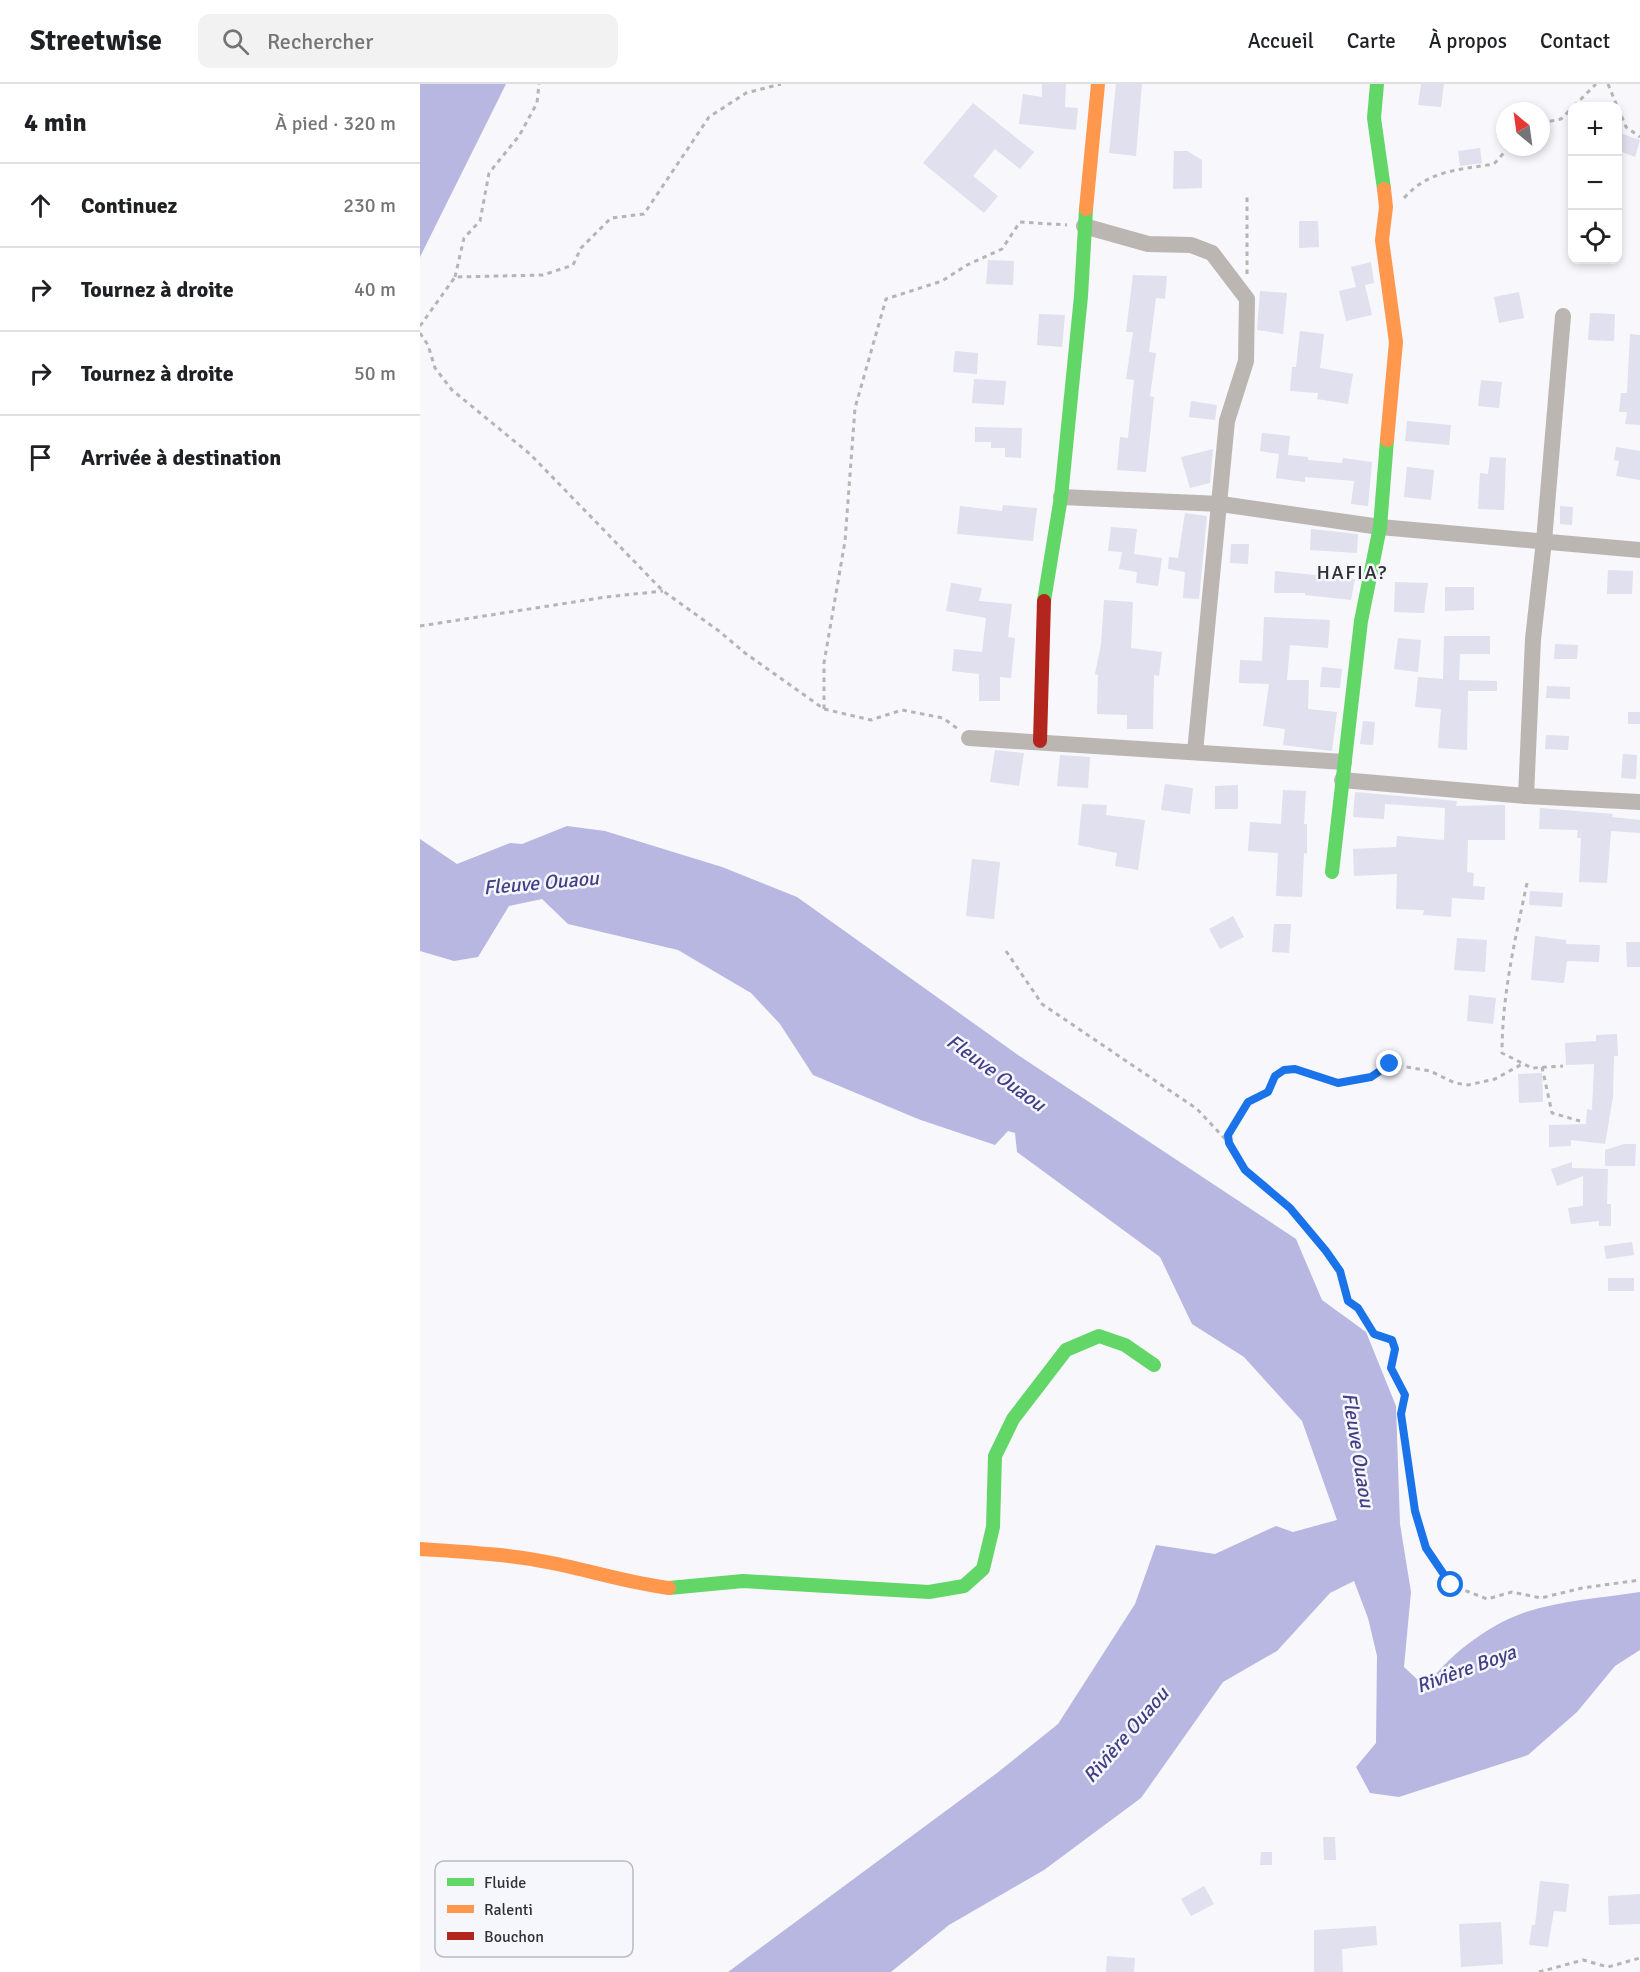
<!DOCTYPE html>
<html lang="fr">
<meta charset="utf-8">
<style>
body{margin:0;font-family:Signika,sans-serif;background:#f2f2f2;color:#202124}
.controls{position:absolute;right:18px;top:18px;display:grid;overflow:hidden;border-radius:12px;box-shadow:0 3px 9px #0003}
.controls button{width:54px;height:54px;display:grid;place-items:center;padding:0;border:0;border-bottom:2px solid #e0e0e0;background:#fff;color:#202124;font:30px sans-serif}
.compass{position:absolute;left:1076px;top:18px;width:54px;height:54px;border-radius:50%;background:#fff;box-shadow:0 3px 9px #0003;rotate:331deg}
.stop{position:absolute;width:18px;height:18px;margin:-14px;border:4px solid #1a73e8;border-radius:50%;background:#fff}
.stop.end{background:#1a73e8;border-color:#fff;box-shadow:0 2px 6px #0008}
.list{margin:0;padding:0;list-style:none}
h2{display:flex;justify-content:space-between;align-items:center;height:78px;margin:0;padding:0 24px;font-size:26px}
h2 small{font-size:20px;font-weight:400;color:#757577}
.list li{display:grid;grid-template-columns:39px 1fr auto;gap:18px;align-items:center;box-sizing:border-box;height:84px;padding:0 24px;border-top:2px solid #e0e0e0}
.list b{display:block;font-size:22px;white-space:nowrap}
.list em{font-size:20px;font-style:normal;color:#757577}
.icon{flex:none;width:33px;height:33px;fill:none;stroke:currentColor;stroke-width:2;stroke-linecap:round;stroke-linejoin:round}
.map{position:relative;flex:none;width:1220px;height:1888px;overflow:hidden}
header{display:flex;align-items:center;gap:36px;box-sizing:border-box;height:84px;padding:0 30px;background:#fff;border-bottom:2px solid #e0e0e0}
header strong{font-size:28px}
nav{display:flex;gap:33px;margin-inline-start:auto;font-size:21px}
.search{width:420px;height:54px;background:#f2f2f2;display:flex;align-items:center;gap:15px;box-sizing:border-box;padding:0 21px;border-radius:12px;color:#757577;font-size:22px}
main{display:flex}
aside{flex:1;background:#fff}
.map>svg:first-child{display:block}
.water{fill:#b7b7e1}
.building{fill:#e0e0ee}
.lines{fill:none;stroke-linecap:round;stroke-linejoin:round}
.path{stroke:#b7b4b4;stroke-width:3;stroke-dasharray:4.5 4.5;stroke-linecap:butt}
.street{stroke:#bcb6b2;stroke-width:16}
.fast{stroke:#63d668;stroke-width:14}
.slow{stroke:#ff974d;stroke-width:14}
.jam{stroke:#b3261e;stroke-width:14}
.route{stroke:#1a73e8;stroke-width:8}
.labels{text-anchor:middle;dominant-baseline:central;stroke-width:5;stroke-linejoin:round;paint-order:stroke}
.neighbourhood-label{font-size:20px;letter-spacing:1.5px;fill:#303037;stroke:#f6f6fd}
.water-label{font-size:20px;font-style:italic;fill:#433f85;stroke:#f6f6fd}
.key{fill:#f6f6fd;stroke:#bbbbc2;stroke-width:1.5}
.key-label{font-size:16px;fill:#303037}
</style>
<header>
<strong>Streetwise</strong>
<div class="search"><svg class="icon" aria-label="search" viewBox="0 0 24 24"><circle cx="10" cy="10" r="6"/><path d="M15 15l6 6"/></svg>Rechercher</div>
<nav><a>Accueil</a><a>Carte</a><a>À propos</a><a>Contact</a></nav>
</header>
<main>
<aside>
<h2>4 min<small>À pied · 320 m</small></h2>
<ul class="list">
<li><svg class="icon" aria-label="ahead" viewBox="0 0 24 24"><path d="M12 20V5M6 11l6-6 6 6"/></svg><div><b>Continuez</b></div><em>230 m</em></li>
<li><svg class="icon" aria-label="right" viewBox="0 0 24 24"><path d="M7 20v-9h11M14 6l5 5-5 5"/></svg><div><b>Tournez à droite</b></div><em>40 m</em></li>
<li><svg class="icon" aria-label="right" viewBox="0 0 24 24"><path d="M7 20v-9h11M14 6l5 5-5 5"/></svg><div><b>Tournez à droite</b></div><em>50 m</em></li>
<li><svg class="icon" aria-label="arrive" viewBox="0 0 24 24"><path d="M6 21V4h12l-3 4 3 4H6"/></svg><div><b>Arrivée à destination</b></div></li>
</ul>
</aside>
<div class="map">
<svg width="1220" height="1888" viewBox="0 0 1220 1888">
<rect width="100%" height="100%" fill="#f7f7fc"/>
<g class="water">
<path d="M0,0H86L0,173Z"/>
<path d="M147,742L185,747L302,783L377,813L598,971L876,1155L902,1216L946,1248L976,1322L980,1440L991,1508L984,1583L1000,1598L1010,1597C1033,1568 1070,1540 1106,1528C1142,1516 1183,1514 1220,1508V1566L1195,1582L1157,1628L1108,1671L979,1713L950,1709L936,1683L956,1659L957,1572L948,1534L934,1497L910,1509L857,1567L803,1598L721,1714L624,1786L529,1841L471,1888H308L577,1689L638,1640L715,1520L736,1461L795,1470L856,1442L873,1448L917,1436L882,1337L824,1273L772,1240L740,1173L597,1068L595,1049L588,1047L575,1061L498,1035L393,991L360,940L331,909L258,866L148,840L122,815L89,822L58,873L34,877L0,867V755L37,780L90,759L102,760Z"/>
</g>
<g class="building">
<path d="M622,0H646L645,23L658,24L656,46L599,40L603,10L622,13Z"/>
<path d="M696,0H722L716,72L689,69Z"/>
<path d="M1001,0H1024L1021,23L998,21Z"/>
<path d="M553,19L614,68L600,85L575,65L553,92L578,112L564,129L503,79Z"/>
<path d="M1197,48L1220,56L1215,73L1197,66Z"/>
<path d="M1060,64L1062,79L1040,82L1038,67Z"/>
<path d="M754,67H767L782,76V104L753,105Z"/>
<path d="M879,137H898L899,163L879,164Z"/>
<path d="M568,176L594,177L593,201L566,200Z"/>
<path d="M951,178L954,199L945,201L952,231L926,237L919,207L936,203L931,183Z"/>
<path d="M713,191L747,192L745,215L736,214L729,268L736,269L730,312L734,313L726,388L697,386L700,353L708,354L714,296L706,295L713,248H706Z"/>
<path d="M840,207L867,209L863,250L837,246Z"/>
<path d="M1099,208L1104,234L1079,239L1074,213Z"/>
<path d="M1170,229L1195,230L1194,257L1168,256Z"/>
<path d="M619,230L645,231L642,263L617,261Z"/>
<path d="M880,247L904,250L900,284L933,290L928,320L897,315L898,309L870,307L872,283H876Z"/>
<path d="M1210,250L1220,251V341L1205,340L1207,328H1199L1201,309H1207Z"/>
<path d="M535,267L558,269L557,290L533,288Z"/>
<path d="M554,295L586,297L584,321L552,319Z"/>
<path d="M1061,296L1082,298L1079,324L1058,322Z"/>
<path d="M771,317L797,321L795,336L769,333Z"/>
<path d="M987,337L1031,341L1029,361L985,357Z"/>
<path d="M555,343L602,344L601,374L585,373V364H571V358H555Z"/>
<path d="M842,349L870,352L868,371L888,373V376L922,379L923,374L952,378L948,422L931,420L934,397L885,393V398L856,394L859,370L840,367Z"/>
<path d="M1196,363L1220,367V396L1196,392L1199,377L1194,376Z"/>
<path d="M793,365L790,399L770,404L761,373Z"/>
<path d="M1070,373L1086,374L1084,426L1058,425L1060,389L1068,390Z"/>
<path d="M987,383L1014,386L1011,416L984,413Z"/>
<path d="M583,421L617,424L613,457L537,450L540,422L582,427Z"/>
<path d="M1140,422L1153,423L1152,441L1140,440Z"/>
<path d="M765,429L787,432L779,515L763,514L765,488L748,485L749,473L758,474Z"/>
<path d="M691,443L717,445L714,470L742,474L738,502L716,499L717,488L699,485L702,468L688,467Z"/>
<path d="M891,445L938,450L937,469L890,466Z"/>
<path d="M811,460H829L828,480L810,479Z"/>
<path d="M1188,486L1213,487L1212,510H1187Z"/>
<path d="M855,487L935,495L931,516L885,511V509H854Z"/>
<path d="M975,498L1008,499L1004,529L974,528Z"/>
<path d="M531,499L562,504L559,517L592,520L588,553L595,554L591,594L580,593V617H559V590L532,587L534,565L562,568L566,534L526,527Z"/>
<path d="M1025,503H1054V526L1025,527Z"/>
<path d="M684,516L713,518L711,564L742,568L739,592L734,591L733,645H707V631L677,630L678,591L675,590L681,560Z"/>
<path d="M844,533L910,536L908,564L870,561L867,596H889L888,625L917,628L912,667L863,661L865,645L843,642L849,600L819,599L820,576L842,577Z"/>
<path d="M1024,552H1070V570H1040L1039,596L1077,597V607H1048L1047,666L1018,664L1021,625L995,623L998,593L1023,595Z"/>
<path d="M978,554L1001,556L998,588L974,585Z"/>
<path d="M1135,560L1158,561L1157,575H1134Z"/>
<path d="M902,583L922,585L920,604L900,603Z"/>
<path d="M1127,602L1150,603V615L1126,614Z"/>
<rect x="1208" y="628" width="12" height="12"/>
<path d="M943,637L955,638L953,661L940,660Z"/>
<path d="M1126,651L1149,652L1148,666L1125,665Z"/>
<path d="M575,666L604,669L599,702L570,698Z"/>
<path d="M1203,670L1217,671L1216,695L1201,694Z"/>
<path d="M640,671L670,673L668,704L637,702Z"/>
<path d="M745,700L773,704L770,730L741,726Z"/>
<path d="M818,701V725H795V702Z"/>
<path d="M863,706L886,707L884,740H887V770L884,769L882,813L856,812L858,769L828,767L830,738L861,740Z"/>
<path d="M935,708L1037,717L1036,722L1085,721V756H1048L1047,788L1054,789L1053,802L1065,803L1064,816L1032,814L1031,833L1003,831L1004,826L976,825L977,790L934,792L933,765L976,763L977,752L1024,756L1025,724L965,720L964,735L933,733Z"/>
<path d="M662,720L687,721L686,731L725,736L718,786L695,782L697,769L658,761Z"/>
<path d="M1120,724L1193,730L1192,733L1220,736V749L1191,747L1187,799L1159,798L1161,754H1157L1158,746L1119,745Z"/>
<path d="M552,775L580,778L574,835L546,832Z"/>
<path d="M1110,807L1143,809L1142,823L1109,821Z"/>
<path d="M813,832L824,853L800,865L789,845Z"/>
<path d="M854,840H871L869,869L852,868Z"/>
<path d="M1115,852L1146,856V860L1180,861L1179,878L1147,877L1144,899L1111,896Z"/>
<path d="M1037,854L1067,856L1065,888L1034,886Z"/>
<path d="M1206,858H1220V883H1207Z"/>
<path d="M1049,911L1076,914L1073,940L1047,937Z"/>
<path d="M1197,950L1198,972H1194L1193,1013L1185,1060L1151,1056V1062L1129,1063V1041L1166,1040L1167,1025L1172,1026L1174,980L1146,981L1145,959L1176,957V951Z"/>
<path d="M1122,989L1123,1018L1099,1019L1098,990Z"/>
<path d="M1204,1060H1216L1215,1082H1185V1066Z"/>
<path d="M1152,1078V1084L1188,1085L1187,1120H1191V1142H1179V1137L1151,1140L1148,1124L1163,1122V1092L1137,1102L1131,1085Z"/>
<path d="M1212,1158L1214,1171L1186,1175L1184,1162Z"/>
<rect x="1188" y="1194" width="26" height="13"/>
<path d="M903,1753H915L916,1776H904Z"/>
<path d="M841,1768H852V1781H840Z"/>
<path d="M1120,1797L1149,1800L1146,1828L1134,1827L1128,1863L1109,1861L1112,1841H1115Z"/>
<path d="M784,1802L794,1820L771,1832L761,1815Z"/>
<path d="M1220,1810V1840L1189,1841L1188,1812Z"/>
<path d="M1081,1838L1083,1880L1041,1883L1039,1840Z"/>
<path d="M956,1842L957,1861L922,1865L923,1888H894V1846Z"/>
<path d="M687,1872L715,1874L714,1888H686Z"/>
</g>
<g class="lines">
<g class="path">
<path d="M1188,0L1197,22"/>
<path d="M1154,22L1176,0"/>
<path d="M1198,24L1206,43L1220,53"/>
<path d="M1121,39L1141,35L1152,24"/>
<path d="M984,114C1009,86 1038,86 1074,80L1089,63"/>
<path d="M827,190V113"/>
<path d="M35,193L44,154L60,137L69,89L99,52L117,19L119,0"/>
<path d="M0,242L35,193L123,191L153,181L161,164L191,134L224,130L289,33L326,9L361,0"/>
<path d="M0,249L8,261L15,284L32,306L110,370L243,507L299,547L325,569L404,625L451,636L482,626L523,634L538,645"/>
<path d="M0,542L186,513L243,507"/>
<path d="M404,625V579L425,457L435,324L466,215L522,197L547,181L582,165L600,138L647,141"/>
<path d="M1107,799C1095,856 1082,911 1082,969L1112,984L1143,982"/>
<path d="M586,867L622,920L777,1025L809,1059L825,1086L870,1124L906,1167L920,1187L928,1217L938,1224L954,1250L972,1256L975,1265L971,1284L985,1311L981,1330L995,1427L1006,1464L1031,1501L1067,1515L1092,1508L1121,1514L1162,1504L1220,1496"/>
<path d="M1122,983L1132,1029L1160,1037"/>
<path d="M809,1058C808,1042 823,1020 837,1012C840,1010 846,1010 849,1007C855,999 854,989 865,986C885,981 901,997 919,999C938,1000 955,990 970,980L1010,987L1035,999L1048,1001L1075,995L1104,979"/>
<path d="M1119,1888L1163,1876L1188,1883L1220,1874"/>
</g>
<g class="street">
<path d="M664,142L728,160L771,161L792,169L827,215L826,277L807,337L775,668"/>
<path d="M641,413L801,420L960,443L1220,466"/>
<path d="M549,654L924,678"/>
<path d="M922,696L1106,712L1220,718"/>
<path d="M1106,712L1113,555L1124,457L1143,232"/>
</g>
<g class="fast">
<path d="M957,0L954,34L964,105"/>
<path d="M624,517L641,413L661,212L666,125"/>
<path d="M912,788L941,537L960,443L967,356"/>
<path d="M249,1504L323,1497L509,1508L544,1502L563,1485L573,1443L575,1372L593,1335L646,1266L679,1252L705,1261L734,1281"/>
</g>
<g class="slow">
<path d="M964,105L966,123L962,156L976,258L967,356"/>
<path d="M666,125L678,0"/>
<path d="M0,1465C44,1468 89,1470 132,1479C172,1487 209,1499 249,1504"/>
</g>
<path class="jam" d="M620,657L624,517"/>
</g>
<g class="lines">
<path class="route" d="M970,980L951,993L918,999L875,985L864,986L855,992L848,1008L828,1018L808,1051L809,1059L825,1086L870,1124L906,1167L920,1187L928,1217L938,1224L954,1250L972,1256L975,1265L971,1284L985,1311L981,1330L995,1427L1006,1464L1031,1501"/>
</g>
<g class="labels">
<g class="neighbourhood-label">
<text x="932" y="488">HAFIA?</text>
</g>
<g class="water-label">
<text transform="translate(121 799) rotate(-5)">Fleuve Ouaou</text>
<text transform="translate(576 989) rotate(36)">Fleuve Ouaou</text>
<text transform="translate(938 1366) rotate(81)">Fleuve Ouaou</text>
<text transform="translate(1046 1585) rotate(-20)">Rivière Boya</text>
<text transform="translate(706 1651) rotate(-49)">Rivière Ouaou</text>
</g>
</g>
<rect x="15" y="1777" width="198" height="96" rx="9" class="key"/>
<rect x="27" y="1794" width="27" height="8" fill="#63d668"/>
<rect x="27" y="1821" width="27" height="8" fill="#ff974d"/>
<rect x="27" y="1848" width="27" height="8" fill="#b3261e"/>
<g class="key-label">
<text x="64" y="1804">Fluide</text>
<text x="64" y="1831">Ralenti</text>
<text x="64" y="1858">Bouchon</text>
</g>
</svg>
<div class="controls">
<button>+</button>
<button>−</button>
<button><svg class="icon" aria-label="locate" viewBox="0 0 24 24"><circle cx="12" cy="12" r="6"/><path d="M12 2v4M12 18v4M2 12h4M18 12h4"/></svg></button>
</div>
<svg class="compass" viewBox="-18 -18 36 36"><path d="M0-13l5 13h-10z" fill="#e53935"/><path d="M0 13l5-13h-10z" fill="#757577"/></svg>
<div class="stop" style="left:1031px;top:1501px"></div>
<div class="stop end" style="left:970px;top:980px"></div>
</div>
</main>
